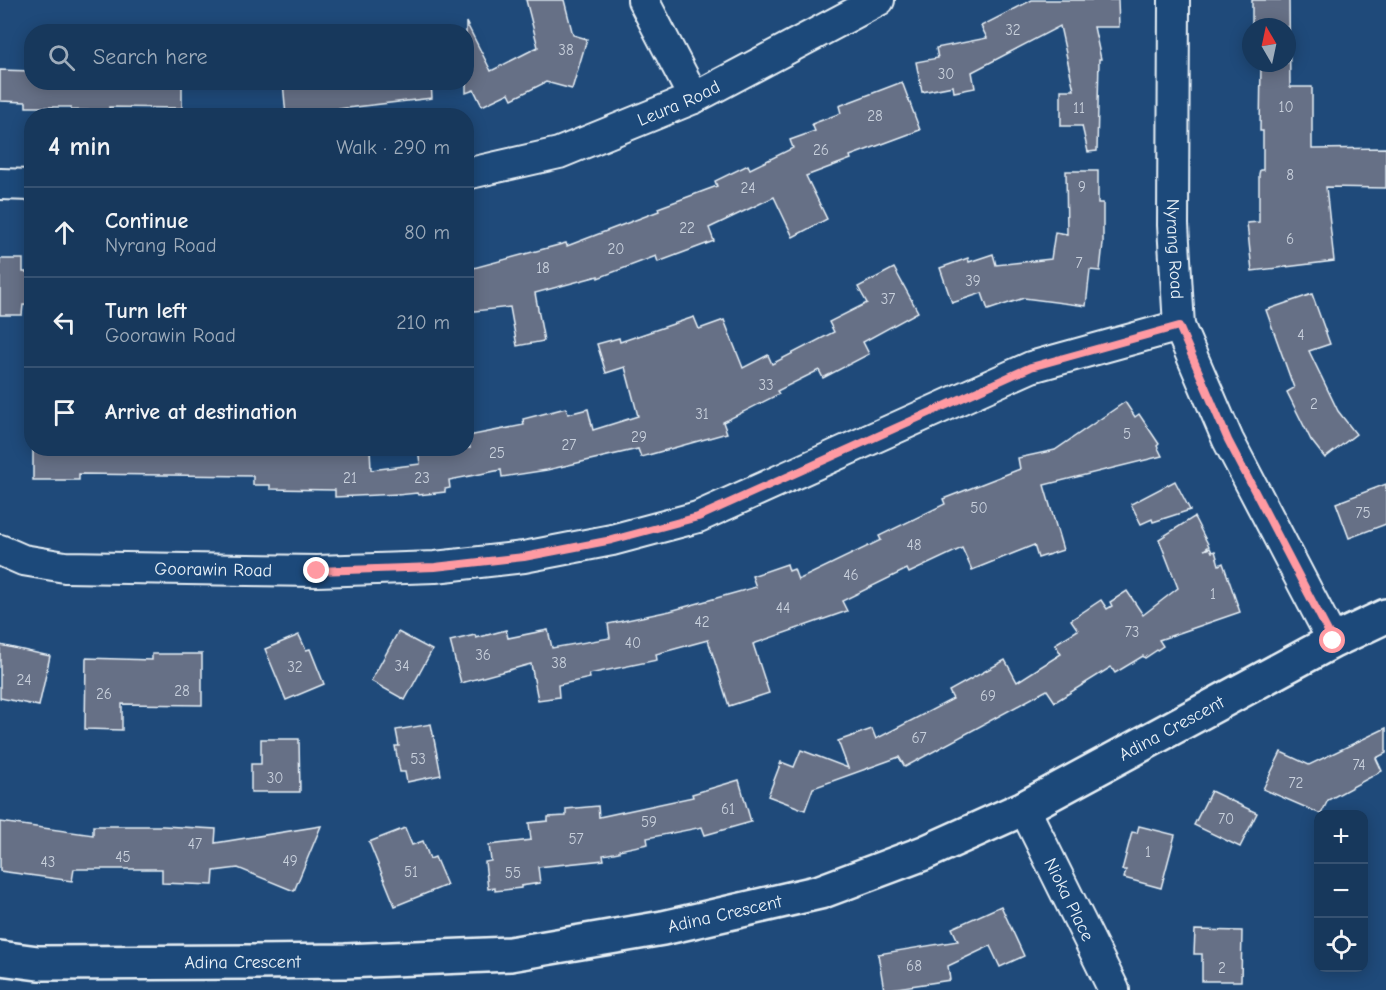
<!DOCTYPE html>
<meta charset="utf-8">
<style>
body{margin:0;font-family:"Comic Neue",sans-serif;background:#203f62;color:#f1f3f6}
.controls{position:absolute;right:18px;bottom:18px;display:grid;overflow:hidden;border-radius:12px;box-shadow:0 3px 15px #0003}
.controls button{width:54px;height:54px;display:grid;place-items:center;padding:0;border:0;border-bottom:2px solid #365272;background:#17385c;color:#f1f3f6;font:30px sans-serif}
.compass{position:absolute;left:1242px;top:18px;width:54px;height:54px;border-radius:50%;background:#17385c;box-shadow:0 3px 15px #0003;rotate:351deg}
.stop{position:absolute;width:18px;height:18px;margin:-14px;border:4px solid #ff9aa2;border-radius:50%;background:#fff}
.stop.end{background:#ff9aa2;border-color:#fff;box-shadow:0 2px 6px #0008}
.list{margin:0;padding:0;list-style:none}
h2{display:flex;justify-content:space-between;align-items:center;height:78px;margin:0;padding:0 24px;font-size:26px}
h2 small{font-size:20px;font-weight:400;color:#9eacbb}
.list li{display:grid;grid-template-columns:39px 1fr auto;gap:18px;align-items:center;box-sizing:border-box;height:90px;padding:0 24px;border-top:2px solid #365272}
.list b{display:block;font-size:22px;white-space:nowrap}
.list p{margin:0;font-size:20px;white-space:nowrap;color:#9eacbb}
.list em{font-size:20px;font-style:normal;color:#9eacbb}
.icon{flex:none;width:33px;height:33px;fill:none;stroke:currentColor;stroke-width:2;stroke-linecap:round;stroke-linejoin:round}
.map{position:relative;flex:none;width:1386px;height:990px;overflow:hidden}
.search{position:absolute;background:#17385c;box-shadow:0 3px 15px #0003;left:24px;top:24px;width:450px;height:66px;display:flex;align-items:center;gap:15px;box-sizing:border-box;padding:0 21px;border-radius:24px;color:#9eacbb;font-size:22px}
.panel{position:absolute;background:#17385c;box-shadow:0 3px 15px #0003;left:24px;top:108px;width:450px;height:348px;border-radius:24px}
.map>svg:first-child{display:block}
.building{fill:#666f86;stroke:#e8f1f8;stroke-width:1.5}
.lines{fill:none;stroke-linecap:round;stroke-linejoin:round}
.street-casing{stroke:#e8f1f8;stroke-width:34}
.secondary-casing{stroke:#e8f1f8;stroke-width:38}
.street{stroke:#1f4a7a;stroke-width:30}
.secondary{stroke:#1f4a7a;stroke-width:33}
.route{stroke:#ff9aa2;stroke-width:8}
.labels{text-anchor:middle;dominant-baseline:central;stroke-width:4.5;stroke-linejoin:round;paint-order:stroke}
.number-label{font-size:15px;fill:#c8d0dc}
.street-label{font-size:18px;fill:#e8f1f8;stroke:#1f4a7a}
</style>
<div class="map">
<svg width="1386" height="990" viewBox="0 0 1386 990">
<rect width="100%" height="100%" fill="#1f4a7a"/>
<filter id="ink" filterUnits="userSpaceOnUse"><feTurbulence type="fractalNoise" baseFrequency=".0167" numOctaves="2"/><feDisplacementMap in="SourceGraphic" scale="12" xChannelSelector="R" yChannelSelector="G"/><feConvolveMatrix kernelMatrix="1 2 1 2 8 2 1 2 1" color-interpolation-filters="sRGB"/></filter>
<g filter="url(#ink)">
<g class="building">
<path d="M526,0H564L573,35L587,39L572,89L546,82L512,99L509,93L482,106L474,90L466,93V22L491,71L538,47Z"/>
<path d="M1032,0H1118L1119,27H1094L1101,59H1099L1097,151L1088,152L1082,126H1061V90H1074L1060,26L972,72L975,88L954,92L953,86L922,92L916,62L938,58L936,48L987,38L981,26Z"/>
<path d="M1252,0H1289L1290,87H1312V149L1386,148V188L1326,187L1334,261L1252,271L1247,223L1259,222V174L1260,170H1263V131H1260L1261,63H1287V27H1252Z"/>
<path d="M0,70L32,71V82H182V108L109,107V111L71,110V107H26V102L0,101Z"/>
<path d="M283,82H431L432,98L339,109L340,113L286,116Z"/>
<path d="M902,82L920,130L850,156L851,159L806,176L827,219L793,237L774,197L709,228L714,241L658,262L656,256L598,278V276L535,293L544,341L517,346L510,307L466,312V270L566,243L567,246L659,211L658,208L717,186L715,181L748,165L750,169L793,148L790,140L815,131L812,124L841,113L839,106Z"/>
<path d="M1066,171H1098V203H1103V243L1100,271L1090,270L1086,306L1024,298L988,310L982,293L952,303L940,268L968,258L969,262L993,254L996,265L1051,259L1055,232L1067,234Z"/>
<path d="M0,259H23V272H32V305H23L22,315H0Z"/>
<path d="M894,268L918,312L863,342L869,354L823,378L819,370L777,391L779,394L723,422L727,433L641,457L638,449L547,470L502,477L501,470L449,480L450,488L445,489V492L418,495L417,493L398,495V494L335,497V490L270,489V485H253V476L79,474V480H33V448H370L371,470L420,464L418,448H470L468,436L524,425L523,419L566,408L568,414L588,409L593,430L638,416L625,367L606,373L597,344L619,338L620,342L694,317L699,329L724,320L743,368L768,355L772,364L834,332L829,322L867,303L858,287Z"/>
<path d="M1312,294L1330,344L1309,351L1338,411L1356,434L1325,458L1311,440L1287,392L1294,388L1266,310Z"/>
<path d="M1125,402L1135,417L1139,414L1159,444L1157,446L1162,456L1044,485L1063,550L1038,558L1034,545L972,570L962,548L909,573L907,569L842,601L847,611L753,644L769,693L729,706L708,640L656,654L657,660L589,674L590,678L558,685L559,697L538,700L531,664L461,683L450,641L475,635L476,638L506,630L508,638L548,630L552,648L610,638L608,624L670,611L756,587L752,576L787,564L789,571L794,569L798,580L881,540L879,536L945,504L943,499L1020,469L1018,458L1055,450Z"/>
<path d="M1175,481L1190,510L1153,522L1152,519L1141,524L1131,504Z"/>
<path d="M1386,484V524L1349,538L1336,503Z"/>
<path d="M1194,517L1209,546L1204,550L1210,548L1212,552L1215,551L1219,565L1223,563L1240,612L1159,640L1163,646L1145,658L1143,656L1115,673L1111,667L1055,702L1047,690L905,767L899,757L813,788L805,810L768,796L781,762L794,767L801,750L848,768L838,741L872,729L876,739L953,699L949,691L1005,660L1017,682L1061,654L1055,644L1078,630L1071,620L1101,600L1107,609L1112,606L1110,602L1127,591L1143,615L1178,588L1159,539Z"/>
<path d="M398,632L432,650L405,700L371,681Z"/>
<path d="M299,635L306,650L310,649L324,684L286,700L265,649Z"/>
<path d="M0,645L50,656L39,706L0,698Z"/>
<path d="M152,654H202V705L122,704V730L85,729L86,658L152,660Z"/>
<path d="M431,724L441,775L407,782L405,772H400L395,746H399L396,730Z"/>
<path d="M1386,728V753L1376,758L1382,771L1328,800L1321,814L1263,789L1281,752L1309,765Z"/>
<path d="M261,739H299L300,792H251V764H261Z"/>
<path d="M739,780L751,822L705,835L702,827L647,838L648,844L619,850V852L603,855L604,860L538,867L540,883L521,886V888L495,891V888L488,889L485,862L491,861L489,845L531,840L529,823L548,821V817L566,816V809L598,806L599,817L693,797L692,794Z"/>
<path d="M1211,791L1257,813L1240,847L1194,825Z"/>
<path d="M0,822L93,835V826H163L216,829L215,843L321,826L294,891L238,868L214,871L213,885L162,883V869H74L72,881L0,871Z"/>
<path d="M1139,826L1175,835L1161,888L1124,878L1126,870H1122L1132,832L1137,833Z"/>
<path d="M405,828L412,845L423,841L430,859L435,857L447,885L395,906L369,842Z"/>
<path d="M1001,906L1024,956L1000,967L990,946L948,966L950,980L884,990L878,954L958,941L952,928Z"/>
<path d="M1195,930L1242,931L1241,981H1202V954H1194Z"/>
</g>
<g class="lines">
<g class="street-casing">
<g id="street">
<path d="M643,0L694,98"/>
<path id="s1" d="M1174,0L1173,225L1179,326L1228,440L1333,641"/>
<path id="s2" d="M466,174L559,153L694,98L879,0"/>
<path d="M0,184L32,185"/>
<path id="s3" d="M0,550L23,560L65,567L317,571L435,567L524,557L612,540L698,517L1031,367L1179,326"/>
<path id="s4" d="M1024,808L1114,990"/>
</g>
</g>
<g class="secondary-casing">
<g id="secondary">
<path id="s5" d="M0,958L38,963L253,962L345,961L510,954L663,928L820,892L924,853L1024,808L1333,641L1386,616"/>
</g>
</g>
<use href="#street" class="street"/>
<use href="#secondary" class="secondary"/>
</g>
</g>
<g class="lines" filter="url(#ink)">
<path class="route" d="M317,571L435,567L524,557L612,540L698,517L1031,367L1179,326L1228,440L1333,641"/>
</g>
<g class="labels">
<g class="number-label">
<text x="1013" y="30">32</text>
<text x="566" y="50">38</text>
<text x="946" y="74">30</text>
<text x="1286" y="107">10</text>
<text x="1079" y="108">11</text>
<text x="875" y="116">28</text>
<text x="821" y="150">26</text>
<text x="1290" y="175">8</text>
<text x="1082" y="187">9</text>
<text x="748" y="188">24</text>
<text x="687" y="228">22</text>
<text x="1290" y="239">6</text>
<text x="616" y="249">20</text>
<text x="1079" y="263">7</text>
<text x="543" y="268">18</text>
<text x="973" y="281">39</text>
<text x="888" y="299">37</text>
<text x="1301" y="335">4</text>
<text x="766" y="385">33</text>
<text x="1314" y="404">2</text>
<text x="702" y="414">31</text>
<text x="1127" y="434">5</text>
<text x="639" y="437">29</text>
<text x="569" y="445">27</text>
<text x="497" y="453">25</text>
<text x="350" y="478">21</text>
<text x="422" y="478">23</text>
<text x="979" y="508">50</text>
<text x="1363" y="513">75</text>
<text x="914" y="545">48</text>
<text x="851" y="575">46</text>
<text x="1213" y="594">1</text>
<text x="783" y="608">44</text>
<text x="702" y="622">42</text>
<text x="1132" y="632">73</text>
<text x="633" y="643">40</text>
<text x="483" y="655">36</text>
<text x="559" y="663">38</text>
<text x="402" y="666">34</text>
<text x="295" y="667">32</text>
<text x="24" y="680">24</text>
<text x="182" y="691">28</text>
<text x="104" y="694">26</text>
<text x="988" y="696">69</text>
<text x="919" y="738">67</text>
<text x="418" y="759">53</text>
<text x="1359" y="765">74</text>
<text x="275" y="778">30</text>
<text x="1296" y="783">72</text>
<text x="728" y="809">61</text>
<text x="1226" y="819">70</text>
<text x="649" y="822">59</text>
<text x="576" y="839">57</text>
<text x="195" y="844">47</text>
<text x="1148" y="852">1</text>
<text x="123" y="857">45</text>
<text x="290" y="861">49</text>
<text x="48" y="862">43</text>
<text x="411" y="872">51</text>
<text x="513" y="873">55</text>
<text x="914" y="966">68</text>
<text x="1222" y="968">2</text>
</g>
<g class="street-label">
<text stroke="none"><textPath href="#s2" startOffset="225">Leura Road</textPath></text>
<text stroke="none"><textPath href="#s1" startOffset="249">Nyrang Road</textPath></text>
<text stroke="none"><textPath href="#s3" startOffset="216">Goorawin Road</textPath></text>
<text stroke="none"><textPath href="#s5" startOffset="1215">Adina Crescent</textPath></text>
<text stroke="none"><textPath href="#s4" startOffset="102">Nioka Place</textPath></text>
<text stroke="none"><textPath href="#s5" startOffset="729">Adina Crescent</textPath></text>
<text stroke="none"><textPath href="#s5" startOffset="243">Adina Crescent</textPath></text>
</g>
</g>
</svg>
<div class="controls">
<button>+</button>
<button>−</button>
<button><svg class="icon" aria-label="locate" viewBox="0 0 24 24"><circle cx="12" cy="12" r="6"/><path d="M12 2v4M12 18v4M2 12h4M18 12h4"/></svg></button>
</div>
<svg class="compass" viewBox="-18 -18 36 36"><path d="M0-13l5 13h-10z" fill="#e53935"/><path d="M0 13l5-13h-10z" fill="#9eacbb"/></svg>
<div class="stop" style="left:1333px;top:641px"></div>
<div class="stop end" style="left:317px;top:571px"></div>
<div class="search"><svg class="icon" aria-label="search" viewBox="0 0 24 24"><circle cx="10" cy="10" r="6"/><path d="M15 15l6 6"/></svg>Search here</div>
<section class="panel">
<h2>4 min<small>Walk · 290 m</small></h2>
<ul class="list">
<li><svg class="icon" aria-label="ahead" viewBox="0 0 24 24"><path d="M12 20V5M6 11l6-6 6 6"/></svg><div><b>Continue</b><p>Nyrang Road</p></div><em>80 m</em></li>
<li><svg class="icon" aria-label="left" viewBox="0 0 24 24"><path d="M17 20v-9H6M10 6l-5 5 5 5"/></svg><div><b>Turn left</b><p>Goorawin Road</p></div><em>210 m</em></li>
<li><svg class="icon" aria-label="arrive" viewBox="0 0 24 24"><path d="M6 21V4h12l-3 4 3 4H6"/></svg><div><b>Arrive at destination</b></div></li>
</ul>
</section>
</div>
